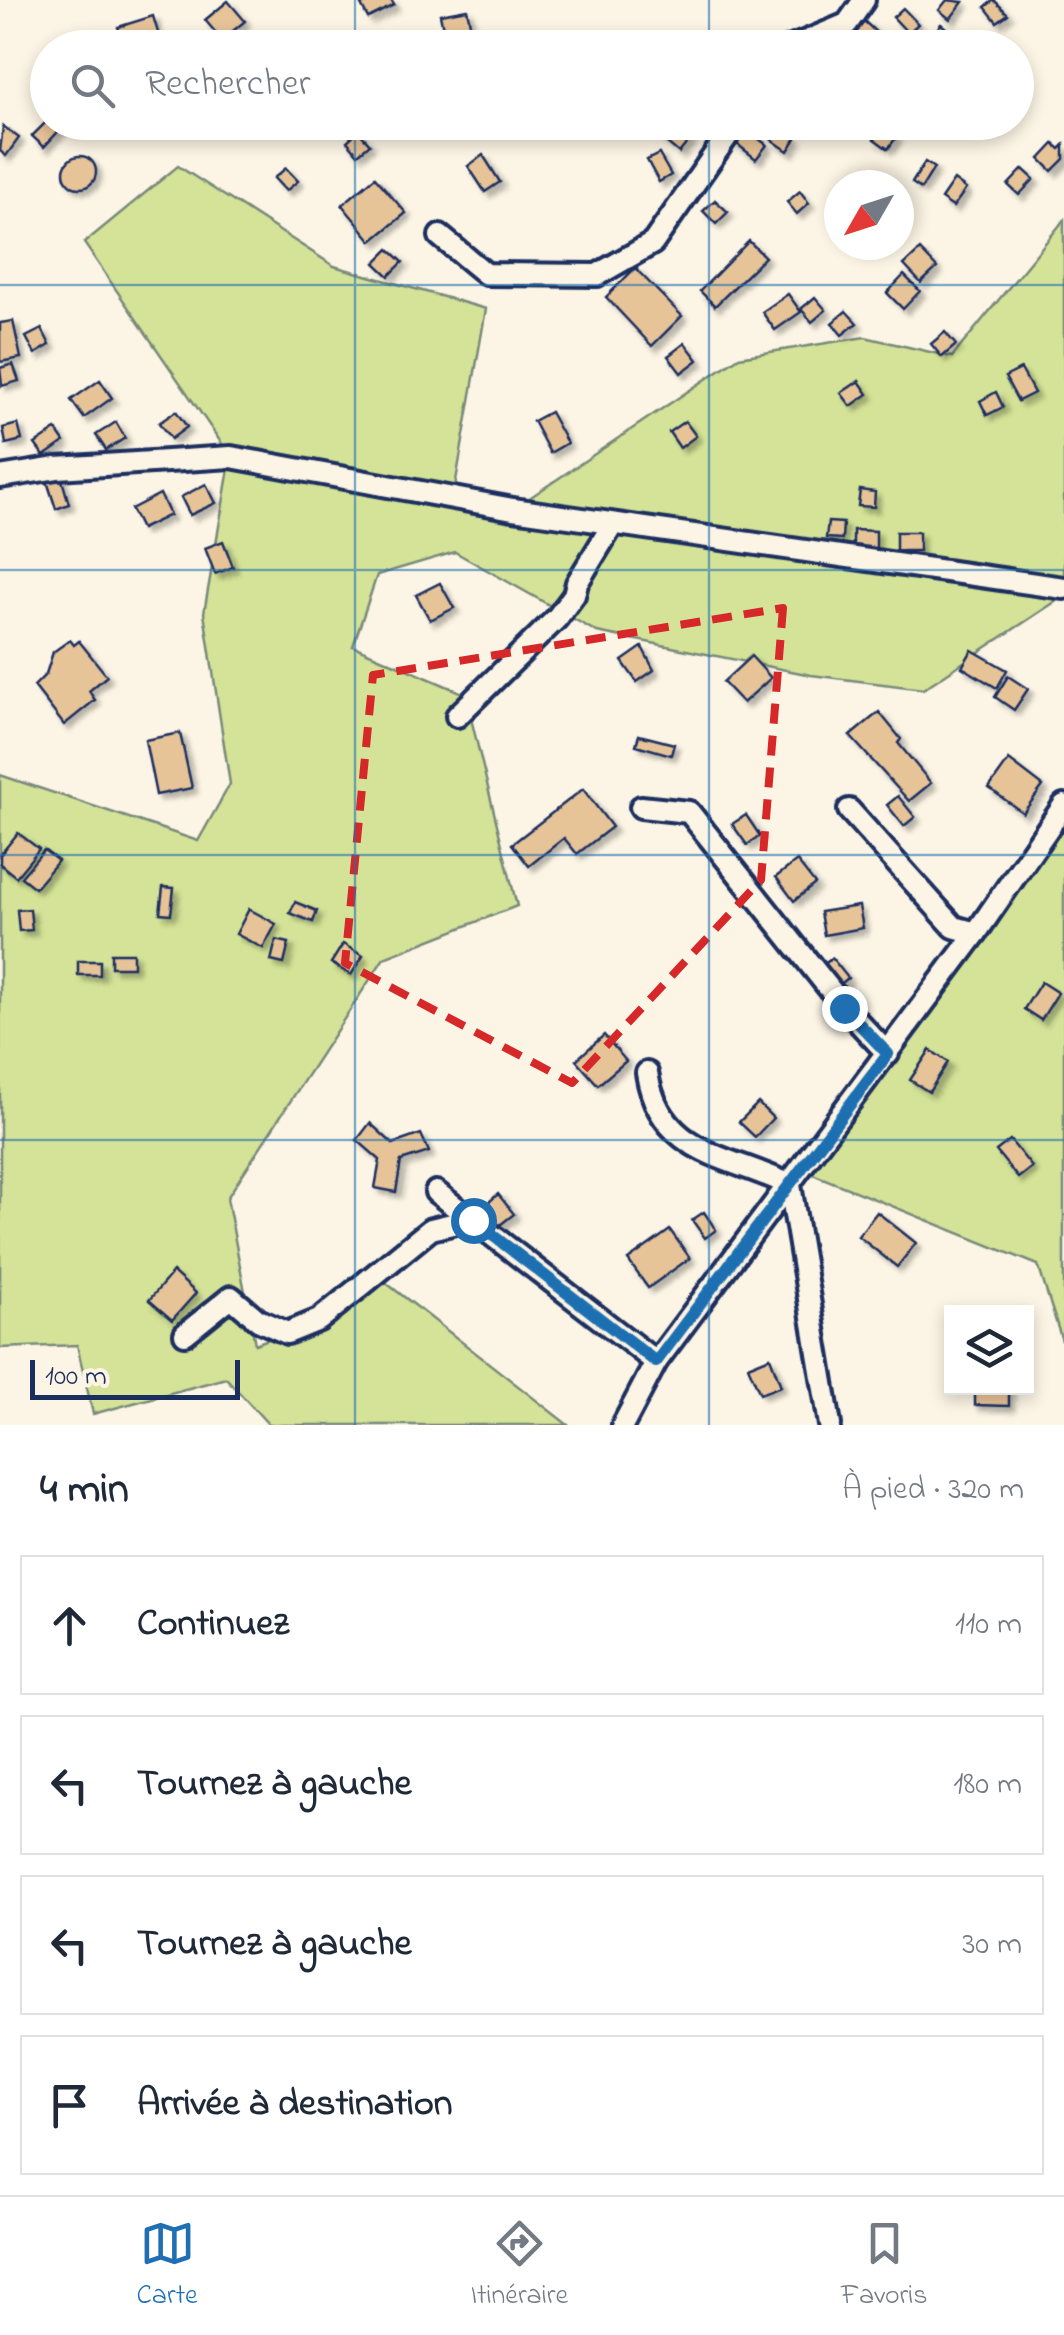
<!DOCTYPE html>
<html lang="fr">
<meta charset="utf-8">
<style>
body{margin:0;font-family:"Indie Flower",sans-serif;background:#f6f6f7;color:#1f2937}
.controls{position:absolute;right:30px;bottom:30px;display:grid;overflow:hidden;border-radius:0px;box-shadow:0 5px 15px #0003}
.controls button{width:90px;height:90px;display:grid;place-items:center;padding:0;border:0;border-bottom:2px solid #e0e1e3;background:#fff;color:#1f2937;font:50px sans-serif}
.compass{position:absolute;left:824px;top:170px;width:90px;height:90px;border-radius:50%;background:#fff;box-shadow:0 5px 15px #0003;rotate:231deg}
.scale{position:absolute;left:30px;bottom:25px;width:210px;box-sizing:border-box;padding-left:10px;border:5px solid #1b2f5e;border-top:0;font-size:28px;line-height:35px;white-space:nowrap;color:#1b2f5e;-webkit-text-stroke:8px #fcf5e5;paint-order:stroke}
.stop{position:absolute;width:30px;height:30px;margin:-22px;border:8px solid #1f6fb2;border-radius:50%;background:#fff}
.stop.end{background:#1f6fb2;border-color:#fff;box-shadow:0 2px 10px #0008}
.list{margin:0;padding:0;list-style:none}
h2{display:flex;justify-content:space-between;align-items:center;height:130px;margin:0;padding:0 40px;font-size:42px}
h2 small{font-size:32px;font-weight:400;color:#747a83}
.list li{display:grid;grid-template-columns:65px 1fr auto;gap:30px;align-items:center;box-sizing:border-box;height:140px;margin:0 20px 20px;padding:0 20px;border:2px solid #e0e1e3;border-radius:0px}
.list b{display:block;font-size:38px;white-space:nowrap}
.list em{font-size:32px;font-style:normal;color:#747a83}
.icon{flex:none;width:55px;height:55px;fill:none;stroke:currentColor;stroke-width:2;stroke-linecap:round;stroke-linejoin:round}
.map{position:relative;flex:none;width:1064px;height:1425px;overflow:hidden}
.search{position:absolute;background:#fff;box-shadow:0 5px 15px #0003;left:30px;right:30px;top:30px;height:110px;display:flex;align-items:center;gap:25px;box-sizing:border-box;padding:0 35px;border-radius:55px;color:#747a83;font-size:38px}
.sheet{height:770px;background:#fff}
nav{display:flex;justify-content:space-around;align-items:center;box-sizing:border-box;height:140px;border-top:2px solid #e0e1e3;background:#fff;font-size:28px;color:#747a83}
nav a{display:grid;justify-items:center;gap:5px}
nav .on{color:#1f6fb2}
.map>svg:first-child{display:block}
.green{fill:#d4e397;stroke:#78897a;stroke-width:2.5}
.building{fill:#e7c398;stroke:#1b2f5e;stroke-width:2.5;filter:url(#shadow)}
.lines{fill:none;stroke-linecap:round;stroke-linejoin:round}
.minor-casing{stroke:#1b2f5e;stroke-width:28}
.minor{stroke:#fcf5e5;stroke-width:20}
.route{stroke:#1f6fb2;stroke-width:12}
.marked{fill:none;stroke:#d62828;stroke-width:8;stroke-dasharray:20 12;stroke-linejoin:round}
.grid{fill:none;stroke:#1f6fb2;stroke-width:2.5;stroke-opacity:0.55}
</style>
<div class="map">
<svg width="1064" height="1425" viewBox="0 0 1064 1425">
<defs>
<filter id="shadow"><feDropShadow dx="5" dy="5" stdDeviation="2.5" flood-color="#0004"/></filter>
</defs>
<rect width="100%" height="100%" fill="#fcf5e5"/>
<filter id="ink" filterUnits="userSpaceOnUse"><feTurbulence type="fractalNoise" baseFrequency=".01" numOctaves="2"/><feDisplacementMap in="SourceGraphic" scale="20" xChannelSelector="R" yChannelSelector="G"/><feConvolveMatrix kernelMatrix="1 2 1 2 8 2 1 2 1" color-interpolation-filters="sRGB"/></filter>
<g filter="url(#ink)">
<g class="green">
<path d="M178,166L334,266L486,309L453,498L513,509L739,357L865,337L952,357L1064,220V596L923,689L811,675L597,632L455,552L377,575L353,646L465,694L517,906L384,958L227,1198L255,1344L329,1317L376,1275L568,1425H269L226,1378L93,1414L77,1345L0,1348V775L198,841L230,784L204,613L231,457L84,243Z"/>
<path d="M1064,805V1347L1038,1265L800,1169Z"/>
</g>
<g class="building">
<path d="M371,0H391L394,5L368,18L361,5Z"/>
<path d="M947,0L963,2L950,19L939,10Z"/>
<path d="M994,0L1008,14L997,22L985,7Z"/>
<path d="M228,1L245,21L222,40L205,20Z"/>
<path d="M903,8L918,24L908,33L893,17Z"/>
<path d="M467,9L474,43L447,48L440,14Z"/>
<path d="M153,16L159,36L125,47L118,27Z"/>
<path d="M864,21L877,33L867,45L854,33Z"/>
<path d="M941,24L961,40L954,48H934L927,41Z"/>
<path d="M416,30L427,48H387Z"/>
<path d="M48,120L66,123L44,147L32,136Z"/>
<path d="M650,122H674L692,137L679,153L647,126Z"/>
<path d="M3,126L19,138L6,156L0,151Z"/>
<path d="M883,126L897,136L888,149L874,139Z"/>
<path d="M743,127L767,145L756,159L732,140Z"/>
<path d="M780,127L796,138L788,151L772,140Z"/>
<path d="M358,131L370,144L358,154L347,141Z"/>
<path d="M1054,144L1060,149L1064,145V159L1052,171L1040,159Z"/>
<path d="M659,154L671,175L659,182L647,160Z"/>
<path d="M483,155L500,182L485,192L468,166Z"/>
<circle cx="80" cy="172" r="16"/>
<path d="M925,162L934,168L921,189L912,183Z"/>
<path d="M286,168L298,181L286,191L274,178Z"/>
<path d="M1023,169L1034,179L1019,195L1008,185Z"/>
<path d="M375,177L406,213L372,241L342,205Z"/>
<path d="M954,180L966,189L953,207L941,199Z"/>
<path d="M800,191L809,203L797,214L787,202Z"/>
<path d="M715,200L728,212L716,224L703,211Z"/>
<path d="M749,241L765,257L715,306L700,291Z"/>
<path d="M389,249L403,262L389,276L375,263Z"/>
<path d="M920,250L937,268L921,283L904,265Z"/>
<path d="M635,268L682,316L652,346L606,297Z"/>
<path d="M904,275L920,291L903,309L887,293Z"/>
<path d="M788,294L801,312L775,330L762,312Z"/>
<path d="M815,297L826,310L812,322L801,309Z"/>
<path d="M846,311L857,323L842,335L832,323Z"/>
<path d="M13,321L21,358L0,362V323Z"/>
<path d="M42,329L50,345L35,354L26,337Z"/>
<path d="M945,332L956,345L942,357L931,344Z"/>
<path d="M685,343L698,360L681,373L668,356Z"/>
<path d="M13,364L19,381L2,386L0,368Z"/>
<path d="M1021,369L1034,393L1018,401L1005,377Z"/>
<path d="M100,380L112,398L84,418L71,400Z"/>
<path d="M859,381L868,394L851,406L841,393Z"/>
<path d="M996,392L1003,407L987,415L980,401Z"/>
<path d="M176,411L187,427L171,439L159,423Z"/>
<path d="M550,412L567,443L550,453L533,421Z"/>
<path d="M685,421L696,436L680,448L669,432Z"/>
<path d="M116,422L125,438L106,450L96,435Z"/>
<path d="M18,424L22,440L6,444L3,428Z"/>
<path d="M56,430L64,442L44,456L35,444Z"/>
<path d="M60,473L69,504L56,509L46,478Z"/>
<path d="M206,484L216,503L190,515L181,497Z"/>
<path d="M860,490L875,492L874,507L858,506Z"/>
<path d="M160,494L170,515L141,529L131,509Z"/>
<path d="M828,522L843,523L842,539L826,538Z"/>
<path d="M853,530L876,531V549H853Z"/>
<rect x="896" y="532" width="23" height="19"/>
<path d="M223,541L233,567L215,574L205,548Z"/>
<path d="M440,583L454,608L430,620L416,595Z"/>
<path d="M70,640L74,645L79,641L107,676L89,691L95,700L64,725L34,686L46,674L53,652Z"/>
<path d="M642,647L654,670L637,682L622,661Z"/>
<path d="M972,650L1007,670L997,688L962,667Z"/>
<path d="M751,656L771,678L743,703L723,682Z"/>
<path d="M1008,676L1028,689L1014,710L995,697Z"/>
<path d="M879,712L901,739L898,743L931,783L909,801L850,736Z"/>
<path d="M180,733L192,788L156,795L145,740Z"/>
<path d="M639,735L674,744L671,755L636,745Z"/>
<path d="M1009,760L1043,786L1023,813L989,788Z"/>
<path d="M583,789L612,827L577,854L564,838L529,866L512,844Z"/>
<path d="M898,796L915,817L904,826L887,805Z"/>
<path d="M746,815L760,836L747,845L732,824Z"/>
<path d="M18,833L39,849L16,877L0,864V855Z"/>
<path d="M44,850L58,861L35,888L21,877Z"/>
<path d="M797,861L815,884L794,901L776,877Z"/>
<path d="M163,887L174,888L171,914L160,913Z"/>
<path d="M295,902L317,911L313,922L290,913Z"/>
<path d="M859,906L863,928L824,935L820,912Z"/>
<path d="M30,909L32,930L19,931L17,910Z"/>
<path d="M249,909L276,924L263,948L236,934Z"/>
<path d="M276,940L289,943L284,964L271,961Z"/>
<path d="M343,944L363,956L351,975L331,963Z"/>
<rect x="111" y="953" width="22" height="14"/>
<path d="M832,958L848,978L837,987L821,967Z"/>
<rect x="78" y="961" width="22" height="14"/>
<path d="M1041,982L1058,993L1041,1020L1024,1009Z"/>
<path d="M604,1035L626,1061L598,1085L576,1060Z"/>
<path d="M930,1050L948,1062L929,1092L910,1080Z"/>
<path d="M758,1103L773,1118L755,1137L739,1122Z"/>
<path d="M370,1123L393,1144L421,1134L429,1152L401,1161L396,1192L375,1188L380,1160L357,1140Z"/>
<path d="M1010,1140L1032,1167L1018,1178L996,1151Z"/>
<path d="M498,1194L514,1214L496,1228L481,1209Z"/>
<path d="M704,1212L716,1230L705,1238L692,1220Z"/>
<path d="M877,1212L916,1243L897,1267L858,1236Z"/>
<path d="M670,1230L690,1258L648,1288L628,1260Z"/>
<path d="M173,1272L196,1293L172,1320L149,1300Z"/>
<path d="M770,1357L781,1386L760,1394L748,1366Z"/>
<path d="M975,1388H1009V1406L975,1405Z"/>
</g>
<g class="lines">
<g class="minor-casing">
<g id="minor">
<path d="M790,48L847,24L864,0"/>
<path d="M440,236L486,274L597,275L653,243L737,122"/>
<path d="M0,477L57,468L231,457L513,509L1064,588"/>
<path d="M457,716L557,618L574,595L577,583L613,524"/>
<path d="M641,807L689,812L844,1007L888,1054"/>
<path d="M849,810L954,927L976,933"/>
<path d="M647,1073C660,1155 728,1155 790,1185L830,1425"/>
<path d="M436,1192L656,1362"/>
<path d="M185,1334L231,1297L258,1320L287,1333L319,1320L431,1229L473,1219"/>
<path d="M623,1425L656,1362L976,933L1064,805"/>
</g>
</g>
<use href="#minor" class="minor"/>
</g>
</g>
<g class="lines" filter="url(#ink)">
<path class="route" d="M473,1220L656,1362L888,1054L844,1008"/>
</g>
<path class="marked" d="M783,608L761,880L572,1083L345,963L373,675Z"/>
<path class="grid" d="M355,0V48M709,0V48M355,122V1425M709,122V1425M0,285H1064M0,570H1064M0,855H1064M0,1140H1064"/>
</svg>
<div class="controls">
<button><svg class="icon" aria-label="layers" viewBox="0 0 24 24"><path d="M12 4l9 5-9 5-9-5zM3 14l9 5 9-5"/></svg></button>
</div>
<svg class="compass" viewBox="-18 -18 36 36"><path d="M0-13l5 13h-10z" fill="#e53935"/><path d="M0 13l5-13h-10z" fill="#747a83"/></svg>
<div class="scale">100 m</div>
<div class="stop" style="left:473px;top:1220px"></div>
<div class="stop end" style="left:844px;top:1008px"></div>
<div class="search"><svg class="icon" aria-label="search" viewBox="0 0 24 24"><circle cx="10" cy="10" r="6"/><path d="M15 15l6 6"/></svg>Rechercher</div>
</div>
<section class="sheet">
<h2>4 min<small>À pied · 320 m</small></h2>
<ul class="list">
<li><svg class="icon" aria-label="ahead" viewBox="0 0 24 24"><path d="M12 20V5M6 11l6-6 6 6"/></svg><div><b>Continuez</b></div><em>110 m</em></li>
<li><svg class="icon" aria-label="left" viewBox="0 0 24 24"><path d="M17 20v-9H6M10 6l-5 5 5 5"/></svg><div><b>Tournez à gauche</b></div><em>180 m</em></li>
<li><svg class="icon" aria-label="left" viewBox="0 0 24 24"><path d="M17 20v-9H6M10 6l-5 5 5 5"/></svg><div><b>Tournez à gauche</b></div><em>30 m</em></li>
<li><svg class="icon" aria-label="arrive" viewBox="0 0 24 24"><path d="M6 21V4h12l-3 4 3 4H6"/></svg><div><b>Arrivée à destination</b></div></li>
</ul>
</section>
<nav>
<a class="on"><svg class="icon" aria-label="map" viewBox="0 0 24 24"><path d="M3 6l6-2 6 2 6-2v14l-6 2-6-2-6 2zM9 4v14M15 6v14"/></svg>Carte</a>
<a><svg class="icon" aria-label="directions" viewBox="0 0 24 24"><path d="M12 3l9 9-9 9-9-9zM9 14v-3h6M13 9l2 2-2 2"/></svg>Itinéraire</a>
<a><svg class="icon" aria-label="saved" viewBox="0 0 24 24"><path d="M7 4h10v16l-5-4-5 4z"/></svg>Favoris</a>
</nav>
